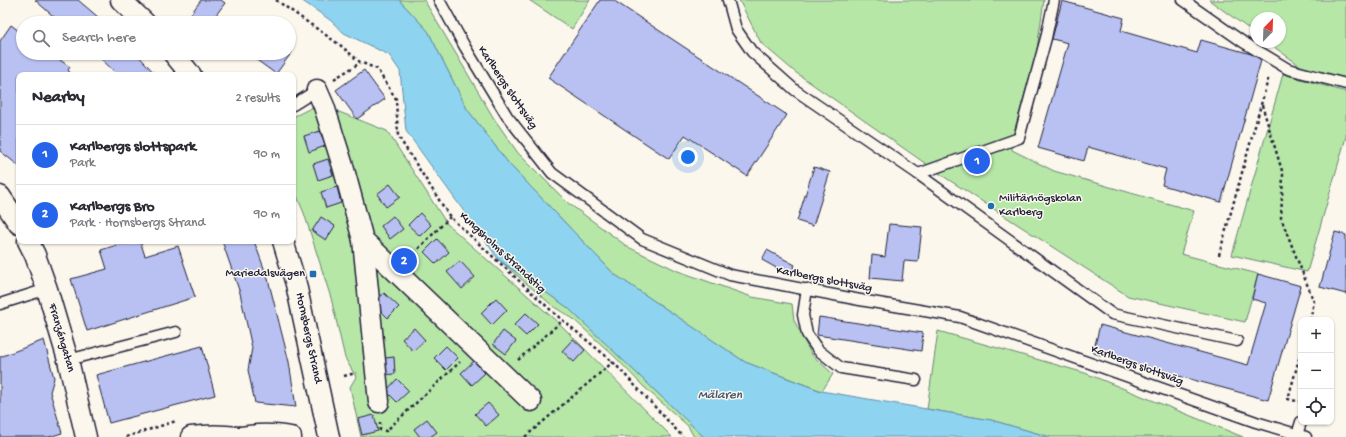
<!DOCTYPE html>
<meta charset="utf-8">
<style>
body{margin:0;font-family:"Gochi Hand",sans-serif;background:#f2f2f3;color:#2b2b33}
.controls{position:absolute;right:12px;bottom:12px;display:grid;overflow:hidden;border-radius:8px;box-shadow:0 1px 3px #0004}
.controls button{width:36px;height:36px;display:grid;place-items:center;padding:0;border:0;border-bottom:1px solid #e1e1e2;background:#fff;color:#2b2b33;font:20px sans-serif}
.compass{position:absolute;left:1250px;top:12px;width:36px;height:36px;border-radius:50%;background:#fff;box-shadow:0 1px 3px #0004;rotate:23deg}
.you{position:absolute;left:688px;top:157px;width:14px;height:14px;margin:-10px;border:3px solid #fff;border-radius:50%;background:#1a73e8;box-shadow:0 0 0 6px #1a73e833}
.badge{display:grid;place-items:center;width:26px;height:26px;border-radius:50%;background:#2563eb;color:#fff;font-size:13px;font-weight:700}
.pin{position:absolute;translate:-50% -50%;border:2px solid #fff;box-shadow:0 1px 4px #0006}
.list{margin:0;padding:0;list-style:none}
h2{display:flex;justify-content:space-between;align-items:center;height:52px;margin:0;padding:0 16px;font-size:17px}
h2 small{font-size:13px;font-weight:400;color:#7c7c81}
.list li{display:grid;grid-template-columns:26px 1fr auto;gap:12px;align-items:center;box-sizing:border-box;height:60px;padding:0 16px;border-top:1px solid #e1e1e2}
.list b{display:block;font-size:15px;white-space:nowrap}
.list p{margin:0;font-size:13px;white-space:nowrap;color:#7c7c81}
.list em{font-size:13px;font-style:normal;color:#7c7c81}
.icon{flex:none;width:22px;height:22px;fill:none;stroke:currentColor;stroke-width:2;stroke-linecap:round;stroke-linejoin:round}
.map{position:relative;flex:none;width:1346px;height:437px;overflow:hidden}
.search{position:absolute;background:#fff;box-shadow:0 1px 3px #0004;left:16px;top:16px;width:280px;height:44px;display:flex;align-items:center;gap:10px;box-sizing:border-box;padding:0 14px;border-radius:22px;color:#7c7c81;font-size:15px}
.panel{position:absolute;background:#fff;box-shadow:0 1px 3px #0004;left:16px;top:72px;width:280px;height:172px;border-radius:8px}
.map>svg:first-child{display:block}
.green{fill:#b6e7a7;stroke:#6c8471}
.water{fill:#8ed4f0;stroke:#638da8}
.building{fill:#b8c1f2;stroke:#22223b}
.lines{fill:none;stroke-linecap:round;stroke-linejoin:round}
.service-casing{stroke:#22223b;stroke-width:13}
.minor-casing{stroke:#22223b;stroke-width:23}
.path{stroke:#22223b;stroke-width:2.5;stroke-dasharray:3 3;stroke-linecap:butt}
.service{stroke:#fbf7ec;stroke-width:10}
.minor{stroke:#fbf7ec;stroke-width:20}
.poi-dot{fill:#1f6fb2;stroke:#fbf7ec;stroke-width:1.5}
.labels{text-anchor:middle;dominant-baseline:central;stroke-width:3;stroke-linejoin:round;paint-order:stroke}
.street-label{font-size:12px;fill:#22223b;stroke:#fbf7ec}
.poi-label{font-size:12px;fill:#22223b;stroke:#fbf7ec;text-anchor:start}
.water-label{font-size:13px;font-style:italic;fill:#425771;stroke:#fbf7ec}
</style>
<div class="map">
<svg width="1346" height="437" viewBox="0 0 1346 437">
<rect width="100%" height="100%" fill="#fbf7ec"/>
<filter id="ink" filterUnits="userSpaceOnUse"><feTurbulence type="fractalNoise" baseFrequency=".025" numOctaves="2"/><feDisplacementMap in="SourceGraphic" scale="8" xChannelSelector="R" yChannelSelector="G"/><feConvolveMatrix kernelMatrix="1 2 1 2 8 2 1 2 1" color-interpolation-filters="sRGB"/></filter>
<g filter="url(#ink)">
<g class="green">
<path d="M399,0H424L459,59L493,117L518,153L568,203L628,247L678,271L752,297L792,304L794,320L811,354L833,374L822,391L745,362L614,274L509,164L467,109L428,31Z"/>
<path d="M529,0H590L572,29Z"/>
<path d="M739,0H1044L1036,56L1013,135L1012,150L1054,171L1194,211L1181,254L1258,274L1245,322L1128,296L946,178L795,72L761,43Z"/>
<path d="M1209,0H1346V78L1302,67L1267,42H1280V18H1256V34Z"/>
<path d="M1283,74L1346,92V137L1307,272L1232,255Z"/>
<path d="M319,104L387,131L447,224L563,327L672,437H361L350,387L356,377L345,358L331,298L304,213L293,187V117Z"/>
<path d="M499,260L567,307L704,437H694L688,426L644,387L614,356L572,318L554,307Z"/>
<path d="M938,331L1085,373L1243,437H1050L991,420L927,409Z"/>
</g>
<path class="water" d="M301,0H399L428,31L467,109L509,164L614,274L745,362L821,391L991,420L1050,437H704L567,307L499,260L406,131L400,71L389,55L344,33L330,20Z"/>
<g class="building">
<path d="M35,0H78L105,23H61Z"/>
<path d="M201,0H221L225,3L210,23H187L185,22Z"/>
<path d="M600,0H613L787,115L747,176L685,135L669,159L548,78Z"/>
<path d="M1062,1L1124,18L1121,31L1197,53L1201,40L1262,57L1221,202L1162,185L1166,169L1088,147L1084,161L1038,148L1068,43L1052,39Z"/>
<path d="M11,25L23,34V53H50L70,67L68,70L72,75H19V166L0,151V41Z"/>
<path d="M289,49L292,52L276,74L247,53H289Z"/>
<path d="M95,53H136L156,75H118Z"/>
<path d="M364,70L385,99L357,119L336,90Z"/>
<path d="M320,131L325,146L309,152L304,136Z"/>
<path d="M328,159L333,175L318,180L313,164Z"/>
<path d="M814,167L830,172L813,226L797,221Z"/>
<path d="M390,184L400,197L386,207L377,194Z"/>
<path d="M337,187L341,203L326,208L321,192Z"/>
<path d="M420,213L431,225L420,236L408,225Z"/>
<path d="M393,216L403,229L390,239L381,226Z"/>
<path d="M321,217L335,226L326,240L312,231Z"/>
<path d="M889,224L922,227L918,262L904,261L902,281L870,278L872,255L885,257Z"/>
<path d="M1335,232L1346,235V294L1320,287Z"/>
<path d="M437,239L449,252L436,264L424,252Z"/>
<path d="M130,241H140L145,256L178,246L195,297L87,331L71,279L107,269L101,250Z"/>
<path d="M222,241H254L268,279L289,362L296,407L255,403L248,370L252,348L240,293Z"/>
<path d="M767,250L795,265L789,275L762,260Z"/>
<path d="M460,261L475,277L462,289L447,272Z"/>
<path d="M1258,274L1301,286L1268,400L1093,353L1100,325L1248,365L1266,303L1252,299Z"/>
<path d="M384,293L399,307L388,318L374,304Z"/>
<path d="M496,298L507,310L492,325L481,313Z"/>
<path d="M526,313L538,324L526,336L514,325Z"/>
<path d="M819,317L923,333L921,351L817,335Z"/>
<path d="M414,328L425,340L413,351L402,339Z"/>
<path d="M503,331L516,341L506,354L493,344Z"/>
<path d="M573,339L585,350L574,362L562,351Z"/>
<path d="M44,340L54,378L50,392L62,433L49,437H0V357Z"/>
<path d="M202,346L215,395L109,423L96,375Z"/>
<path d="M446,346L458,358L446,370L434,358Z"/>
<path d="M394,357L395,374L379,375L377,359Z"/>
<path d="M474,361L485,373L472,385L461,373Z"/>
<path d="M397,379L409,391L397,402L386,391Z"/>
<path d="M488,403L499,415L486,426L475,414Z"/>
<path d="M374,415L378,431L362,435L358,419Z"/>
<path d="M427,419L437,432L430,437H420L414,429Z"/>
</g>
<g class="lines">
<g class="service-casing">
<g id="service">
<path d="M439,0L465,47L507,116L552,173L642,239L730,275L860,300L960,317L1256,422L1306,437"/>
<path d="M728,0L736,29L752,52L795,90L918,174L1112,314L1237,341"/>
<path d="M1183,0L1243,42L1288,69L1346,84"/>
<path d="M293,105L317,90"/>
<path d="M918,174L1019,138L1046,38L1054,0"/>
<path d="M807,289L803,315L807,334L818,350L841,368L916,380"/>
<path d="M0,304L47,289"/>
<path d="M68,360L176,332"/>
<path d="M1297,435L1301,422"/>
</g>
</g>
<g class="minor-casing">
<g id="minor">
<path d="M121,0L145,23"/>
<path d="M173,53L191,75"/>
<path d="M317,90L324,106L343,166L363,240L379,402"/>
<path d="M0,196L19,224"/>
<path d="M363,240L531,401"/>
<path d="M28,241L35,255L47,289L68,360L86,437"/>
<path d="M283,241L296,284L329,437"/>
<path d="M191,437C207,435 222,435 238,437"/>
<path d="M240,437C258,434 273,434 291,437"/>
</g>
</g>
<g class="path">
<path d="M276,0L340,45L360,62L377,69L396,99L398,136L450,217L554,313L613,362L683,437"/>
<path d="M334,79L360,63"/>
<path d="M1262,105L1283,174L1281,218L1314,302L1310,320"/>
<path d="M293,218L295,224"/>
<path d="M1219,255L1269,76"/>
<path d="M410,257L450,217"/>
<path d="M1301,352L1288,399L1301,402"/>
<path d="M518,360L563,320"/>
<path d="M344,376L356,373"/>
<path d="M380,422V430L386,431L460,362"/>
<path d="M126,437L176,421"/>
<path d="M525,437L613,362"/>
</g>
<use href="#service" class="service"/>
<use href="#minor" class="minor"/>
</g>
</g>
<g class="poi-dot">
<circle cx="991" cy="206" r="4"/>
<rect x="309" y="270" width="8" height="8" rx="2"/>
</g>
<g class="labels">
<g class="street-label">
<text transform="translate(507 88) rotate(56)">Karlbergs slottsväg</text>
<text transform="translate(502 253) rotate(43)">Kungsholms Strandstig</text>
<text transform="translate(824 280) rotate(11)">Karlbergs slottsväg</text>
<text transform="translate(61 338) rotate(74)">Franzéngatan</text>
<text transform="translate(308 338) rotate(78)">Hornsbergs Strand</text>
<text transform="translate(1137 366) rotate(20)">Karlbergs slottsväg</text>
</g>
<g class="poi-label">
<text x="999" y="199">Militärhögskolan<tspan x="999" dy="14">Karlberg</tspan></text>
<text x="305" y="274" text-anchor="end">Mariedalsvägen</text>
</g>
<g class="water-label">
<text x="720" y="395">Mälaren</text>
</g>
</g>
</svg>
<div class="controls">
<button>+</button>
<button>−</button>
<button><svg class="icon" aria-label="locate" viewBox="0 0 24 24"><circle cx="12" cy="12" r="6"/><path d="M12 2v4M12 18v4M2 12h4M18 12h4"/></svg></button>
</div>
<svg class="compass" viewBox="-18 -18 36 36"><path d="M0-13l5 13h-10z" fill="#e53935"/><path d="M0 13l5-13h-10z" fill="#7c7c81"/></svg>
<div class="you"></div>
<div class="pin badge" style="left:977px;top:161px">1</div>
<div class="pin badge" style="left:404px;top:261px">2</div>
<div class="search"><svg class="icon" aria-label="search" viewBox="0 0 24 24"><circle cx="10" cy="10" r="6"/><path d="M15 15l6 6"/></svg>Search here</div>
<section class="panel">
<h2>Nearby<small>2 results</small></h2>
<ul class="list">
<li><span class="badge">1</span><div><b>Karlbergs slottspark</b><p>Park</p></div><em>90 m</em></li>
<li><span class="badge">2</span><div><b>Karlbergs Bro</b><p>Park · Hornsbergs Strand</p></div><em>90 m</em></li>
</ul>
</section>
</div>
